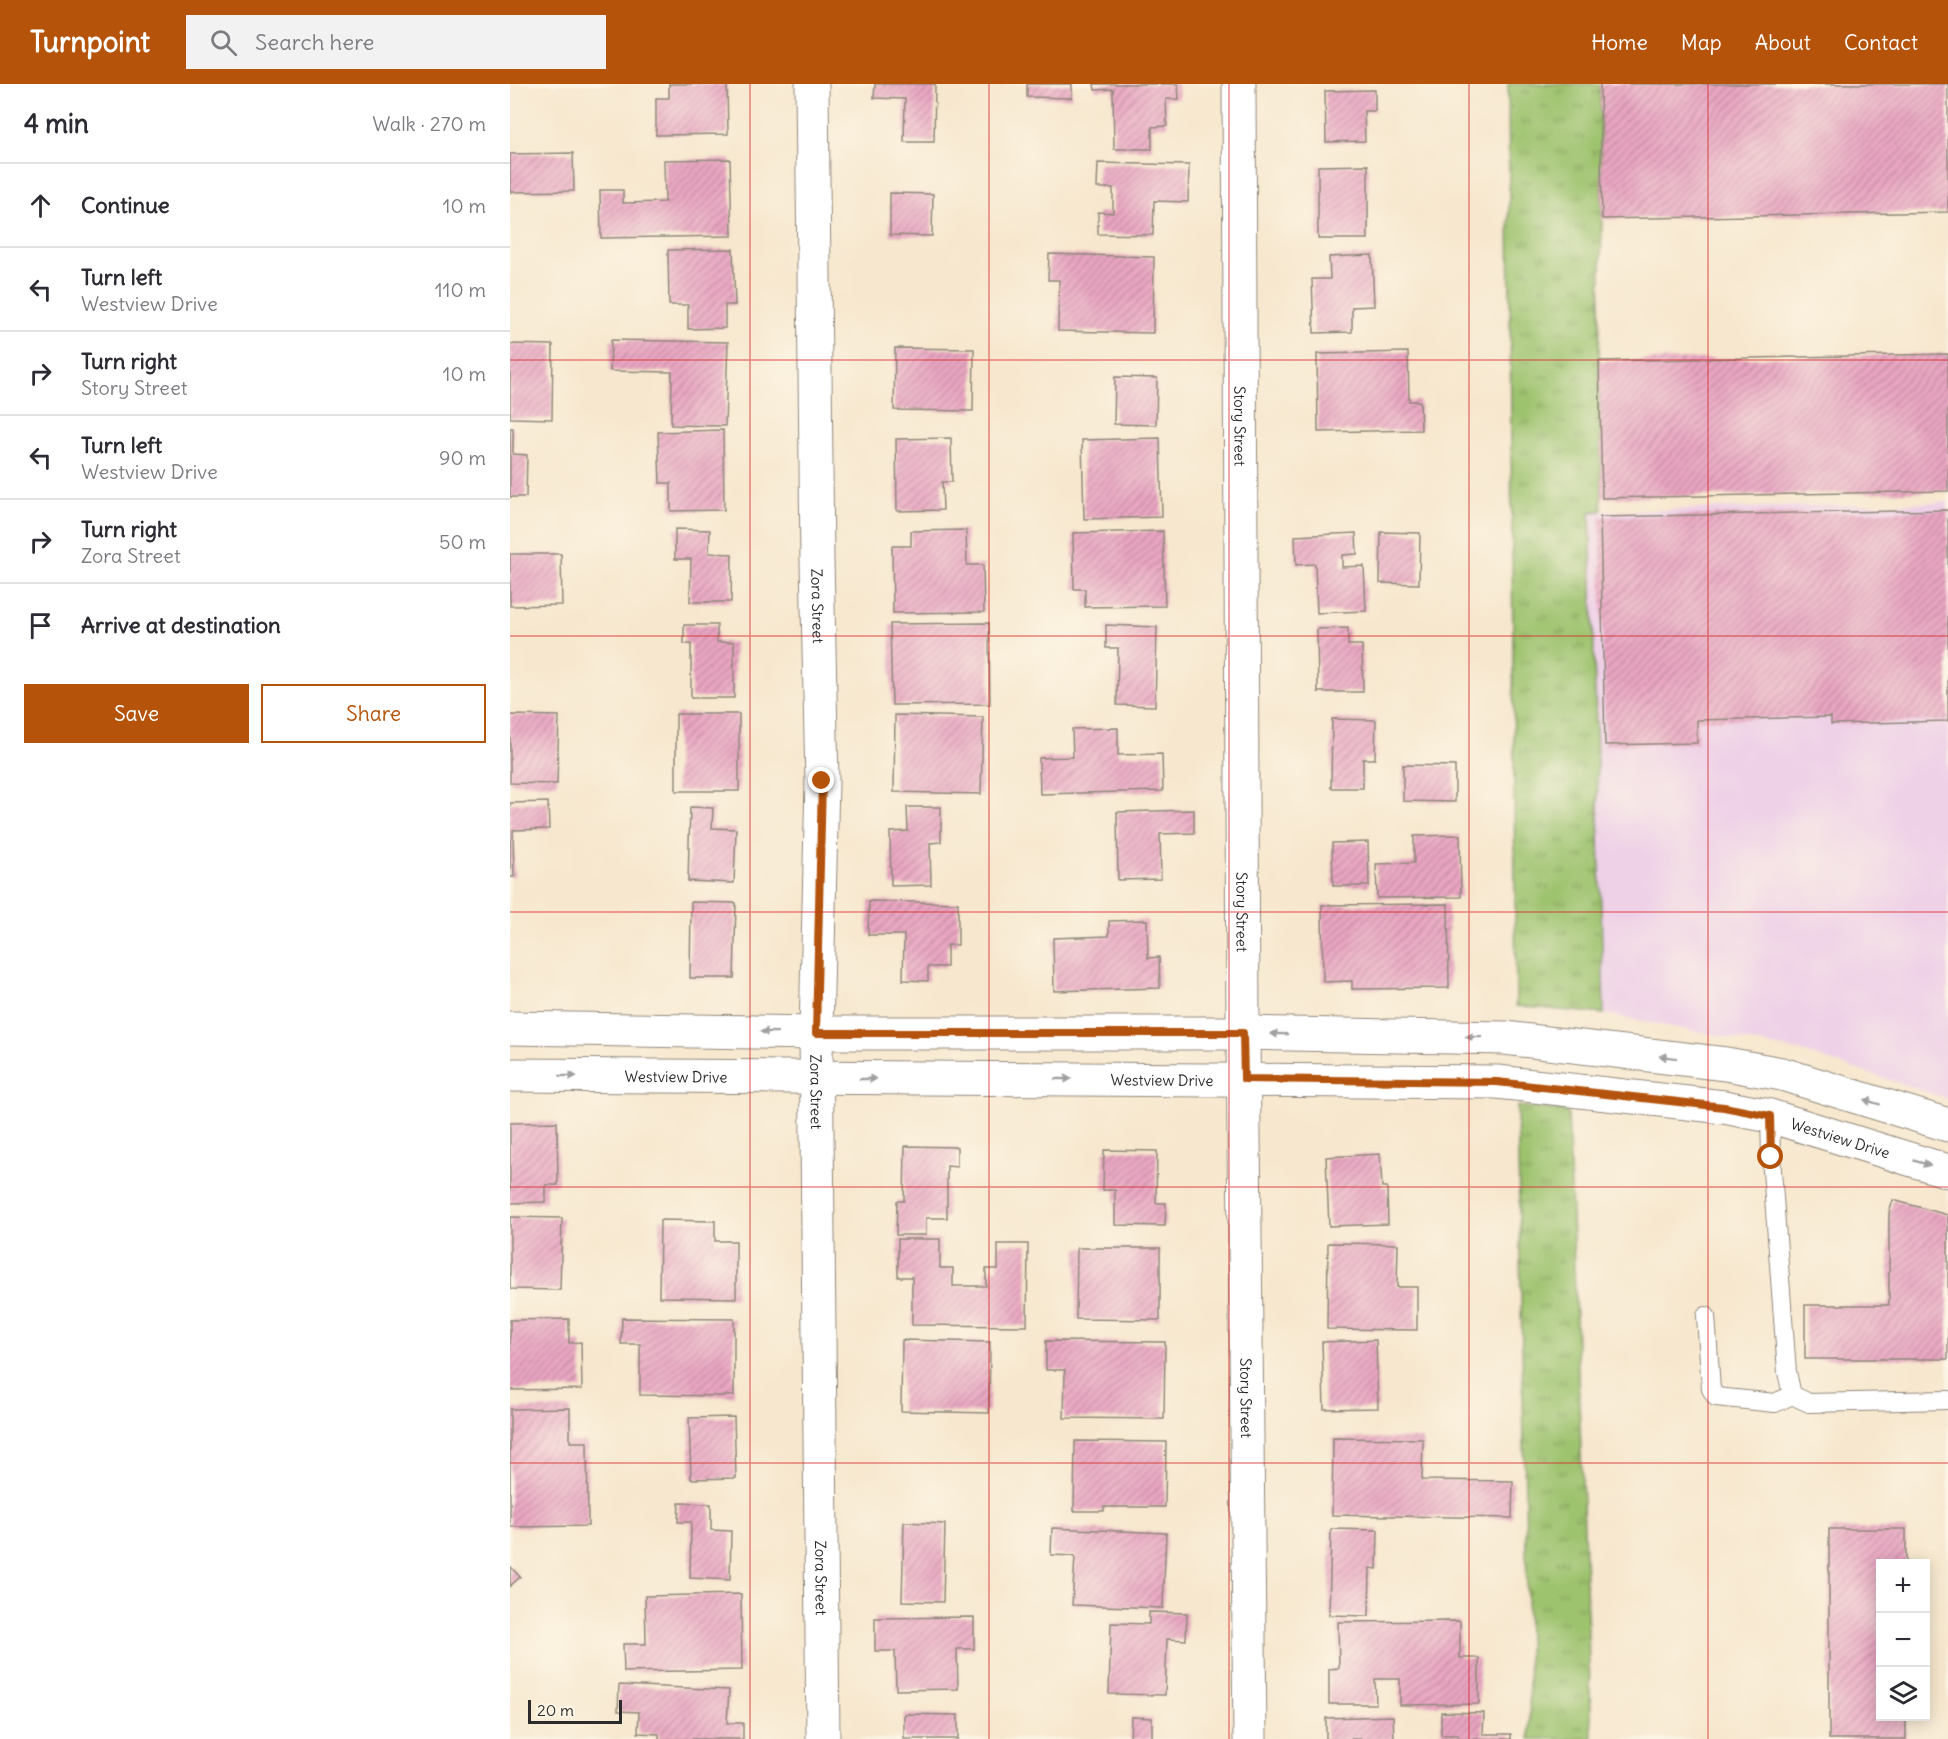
<!DOCTYPE html>
<meta charset="utf-8">
<style>
body{margin:0;font-family:Delius,sans-serif;background:#f2f2f3;color:#2b2b33}
.controls{position:absolute;right:18px;bottom:18px;display:grid;overflow:hidden;border-radius:0px;box-shadow:0 3px 15px #0003}
.controls button{width:54px;height:54px;display:grid;place-items:center;padding:0;border:0;border-bottom:2px solid #e1e1e2;background:#fff;color:#2b2b33;font:30px sans-serif}
.scale{position:absolute;left:18px;bottom:15px;width:94px;box-sizing:border-box;padding-left:6px;border:3px solid #2b2b2b;border-top:0;font-size:16px;line-height:21px;white-space:nowrap;color:#2b2b2b;-webkit-text-stroke:4px #fcf5e5;paint-order:stroke}
.stop{position:absolute;width:18px;height:18px;margin:-14px;border:4px solid #b45309;border-radius:50%;background:#fff}
.stop.end{background:#b45309;border-color:#fff;box-shadow:0 2px 6px #0008}
.list{margin:0;padding:0;list-style:none}
h2{display:flex;justify-content:space-between;align-items:center;height:78px;margin:0;padding:0 24px;font-size:26px}
h2 small{font-size:20px;font-weight:400;color:#7c7c81}
.list li{display:grid;grid-template-columns:39px 1fr auto;gap:18px;align-items:center;box-sizing:border-box;height:84px;padding:0 24px;border-top:2px solid #e1e1e2}
.list b{display:block;font-size:22px;white-space:nowrap}
.list p{margin:0;font-size:20px;white-space:nowrap;color:#7c7c81}
.list em{font-size:20px;font-style:normal;color:#7c7c81}
.actions{display:flex;gap:12px;padding:18px 24px}
.actions a{flex:1;padding:14px 0;border:2px solid #b45309;border-radius:0px;text-align:center;font-size:21px;color:#b45309}
.actions .main{background:#b45309;color:#fff}
.icon{flex:none;width:33px;height:33px;fill:none;stroke:currentColor;stroke-width:2;stroke-linecap:round;stroke-linejoin:round}
.map{position:relative;flex:none;width:1438px;height:1655px;overflow:hidden}
header{display:flex;align-items:center;gap:36px;box-sizing:border-box;height:84px;padding:0 30px;background:#b45309;color:#fff}
header strong{font-size:28px}
nav{display:flex;gap:33px;margin-inline-start:auto;font-size:21px}
.search{width:420px;height:54px;background:#f2f2f3;display:flex;align-items:center;gap:15px;box-sizing:border-box;padding:0 21px;border-radius:0px;color:#7c7c81;font-size:22px}
main{display:flex}
aside{flex:1;background:#fff}
.map>svg:first-child{display:block}
.built{fill:#eed0e7}
.grass{fill:url(#grass-tufts);stroke:#64774c;stroke-width:1.5}
.building{fill:url(#building-hatch)}
.lines{fill:none;stroke-linecap:round;stroke-linejoin:round}
.service-casing{stroke:#91897c;stroke-width:20}
.minor-casing{stroke:#91897c;stroke-width:35}
.secondary-casing{stroke:#91897c;stroke-width:35}
.service{stroke:#fff;stroke-width:18}
.minor{stroke:#fff;stroke-width:33}
.secondary{stroke:#fff;stroke-width:33}
.oneway{fill:#a0a0a0}
.route{stroke:#b45309;stroke-width:8}
.grid{fill:none;stroke:#d62828;stroke-width:1.5;stroke-opacity:0.55}
.labels{text-anchor:middle;dominant-baseline:central;stroke-width:6;stroke-linejoin:round;paint-order:stroke}
.street-label{font-size:15px;fill:#2b2b2b;stroke:#fcf5e5}
</style>
<header>
<strong>Turnpoint</strong>
<div class="search"><svg class="icon" aria-label="search" viewBox="0 0 24 24"><circle cx="10" cy="10" r="6"/><path d="M15 15l6 6"/></svg>Search here</div>
<nav><a>Home</a><a>Map</a><a>About</a><a>Contact</a></nav>
</header>
<main>
<aside>
<h2>4 min<small>Walk · 270 m</small></h2>
<ul class="list">
<li><svg class="icon" aria-label="ahead" viewBox="0 0 24 24"><path d="M12 20V5M6 11l6-6 6 6"/></svg><div><b>Continue</b></div><em>10 m</em></li>
<li><svg class="icon" aria-label="left" viewBox="0 0 24 24"><path d="M17 20v-9H6M10 6l-5 5 5 5"/></svg><div><b>Turn left</b><p>Westview Drive</p></div><em>110 m</em></li>
<li><svg class="icon" aria-label="right" viewBox="0 0 24 24"><path d="M7 20v-9h11M14 6l5 5-5 5"/></svg><div><b>Turn right</b><p>Story Street</p></div><em>10 m</em></li>
<li><svg class="icon" aria-label="left" viewBox="0 0 24 24"><path d="M17 20v-9H6M10 6l-5 5 5 5"/></svg><div><b>Turn left</b><p>Westview Drive</p></div><em>90 m</em></li>
<li><svg class="icon" aria-label="right" viewBox="0 0 24 24"><path d="M7 20v-9h11M14 6l5 5-5 5"/></svg><div><b>Turn right</b><p>Zora Street</p></div><em>50 m</em></li>
<li><svg class="icon" aria-label="arrive" viewBox="0 0 24 24"><path d="M6 21V4h12l-3 4 3 4H6"/></svg><div><b>Arrive at destination</b></div></li>
</ul>
<div class="actions"><a class="main">Save</a><a>Share</a></div>
</aside>
<div class="map">
<svg width="1438" height="1655" viewBox="0 0 1438 1655">
<defs>
<pattern id="grass-tufts" width="24" height="20" patternUnits="userSpaceOnUse" patternTransform="scale(1.5)"><rect width="24" height="20" fill="#9ec36e"/><path d="M3 7l-1-3M5 7V3M7 7l1-3M15 17l-1-3M17 17v-4M19 17l1-3" fill="none" stroke="#819f5b"/></pattern>
<pattern id="building-hatch" width="6" height="6" patternUnits="userSpaceOnUse" patternTransform="scale(1.5)"><rect width="6" height="6" fill="#eaa6c2"/><path d="M-1 1l2-2M0 6l6-6M5 7l2-2" fill="none" stroke="#be879e"/></pattern>
</defs>
<rect width="100%" height="100%" fill="#fcf5e5"/>
<filter id="ink" filterUnits="userSpaceOnUse"><feTurbulence type="fractalNoise" baseFrequency=".0167" numOctaves="2"/><feDisplacementMap in="SourceGraphic" scale="12" xChannelSelector="R" yChannelSelector="G"/><feConvolveMatrix kernelMatrix="1 2 1 2 8 2 1 2 1" color-interpolation-filters="sRGB"/></filter>
<filter id="wash" filterUnits="userSpaceOnUse"><feTurbulence type="fractalNoise" baseFrequency=".008" numOctaves="4" result="noise"/><feDisplacementMap in="SourceGraphic" scale="24" xChannelSelector="R" yChannelSelector="G"/><feGaussianBlur stdDeviation="1.35" result="paint"/><feColorMatrix in="noise" values="0 0 0 0 0 0 0 0 0 0 0 0 0 0 0 0 0 1.4 0 .05"/><feComposite in="paint" operator="in"/></filter>
<g filter="url(#wash)">
<rect width="100%" height="100%" fill="#f7e7ce"/>
<path class="built" d="M1438,418V1015L1289,967L1094,930L1080,428Z"/>
<g class="grass">
<path d="M998,0H1090L1092,135L1089,277L1092,427L1080,428L1094,930L1006,922Z"/>
<path d="M1007,1022L1058,1027L1082,1655H1020Z"/>
</g>
<g id="blocks">
<g class="building">
<path d="M159,0H217L218,50L146,51V14H159Z"/>
<path d="M365,0H425L424,58H394L395,15L364,14Z"/>
<path d="M517,0H562V14L517,13Z"/>
<path d="M584,0H668L669,15H656L657,42L642,43V65H604L603,5L585,6Z"/>
<path d="M1090,0H1438V128L1092,135Z"/>
<path d="M865,6V27H854L855,57L816,58L815,7Z"/>
<path d="M63,69L64,107L0,108V70Z"/>
<path d="M220,75L222,152L91,154L90,106H113V119L155,118L154,76Z"/>
<path d="M588,79L679,81L678,118L644,117L643,151L588,150V128L603,129V104H587Z"/>
<path d="M858,81V155H808V82Z"/>
<path d="M380,109L423,110L422,152L380,151Z"/>
<path d="M223,165L225,221H215V244L178,245V221H159L158,166Z"/>
<path d="M539,170L644,173L643,249L548,247L549,196H538Z"/>
<path d="M862,171L864,222L842,223V248L804,249L802,195H820L819,173Z"/>
<path d="M101,256L218,258L215,342L161,341L162,288L100,287Z"/>
<path d="M0,260L43,261L42,335L0,334Z"/>
<path d="M385,264L464,265L463,327L384,326Z"/>
<path d="M898,268L899,317H910L911,346L808,348L807,270Z"/>
<path d="M1438,270V407L1092,414L1089,277Z"/>
<path d="M605,293L647,294L646,341L604,340Z"/>
<path d="M0,344H3V370L17,371L16,413H0Z"/>
<path d="M213,346L214,426L161,427V399H150L148,348Z"/>
<path d="M441,354L442,398H432L433,426L387,427L386,355Z"/>
<path d="M650,354L652,433L574,435L572,356Z"/>
<path d="M1438,426V637L1321,640V633L1187,636V659L1095,661L1090,433Z"/>
<path d="M165,445L200,446L199,469L222,470L221,518H180L181,475H165Z"/>
<path d="M456,446L457,481H473L474,528L383,529L382,462H401V447Z"/>
<path d="M653,447L655,522L575,523V505H564L563,449Z"/>
<path d="M871,448L910,449L909,500L870,499Z"/>
<path d="M846,449L847,470L832,471V483L854,482L856,527L807,529L805,480L786,481L785,452Z"/>
<path d="M0,470H51L52,521L0,522Z"/>
<path d="M479,539L480,620L382,621L380,540Z"/>
<path d="M174,541H207V558H224V614H181V560H174Z"/>
<path d="M596,541L647,543L645,622L607,621L608,564H596Z"/>
<path d="M838,544V561H852L853,608H808L807,545Z"/>
<rect x="166" y="630" width="63" height="77"/>
<path d="M0,631L49,632L47,700L0,699Z"/>
<path d="M385,631L473,633L471,710L384,708Z"/>
<path d="M822,635L866,636L865,675H853V704H821Z"/>
<path d="M608,644V671L652,670L653,707L530,710L529,674L563,673L562,645Z"/>
<path d="M893,681L945,682V718L893,717Z"/>
<path d="M38,718L39,745L3,746L4,793H0V719Z"/>
<path d="M180,723L203,724L202,744L226,745L224,799L178,797Z"/>
<path d="M397,723H431V758L420,759L421,801L381,802L380,748L398,747Z"/>
<path d="M684,726V749L650,750L651,795L608,796L607,728Z"/>
<path d="M950,751L951,813L867,814L866,780L904,779V752Z"/>
<path d="M858,758L859,802H823L822,759Z"/>
<path d="M359,817L448,819V861H437V883H418V897L393,896L394,851H358Z"/>
<path d="M181,818L226,819L224,894H180Z"/>
<path d="M938,820L939,904L842,905V897L813,898L812,821Z"/>
<path d="M637,836L638,874L649,873L650,904L544,907L543,854L599,852V837Z"/>
<path d="M47,1038L48,1101H36V1118L0,1119V1039Z"/>
<path d="M395,1062L447,1063V1083L437,1082V1134H416V1151H386L387,1117H394Z"/>
<path d="M594,1066L647,1067L646,1119H656L655,1142L605,1141V1106H593Z"/>
<path d="M870,1070L872,1103H877L878,1140L819,1142L816,1073Z"/>
<path d="M1383,1116L1438,1131V1275H1295V1221H1379V1129Z"/>
<path d="M0,1133L52,1134L50,1206L0,1205Z"/>
<path d="M150,1136L205,1137V1157H226V1214L149,1213Z"/>
<path d="M388,1155H430V1184H443V1202H476V1185H488V1160H518L517,1242L402,1241V1193H388Z"/>
<path d="M818,1159L888,1160L887,1203H907V1246L817,1245Z"/>
<path d="M567,1164H650V1236L566,1235Z"/>
<path d="M112,1234L224,1235V1312L130,1311V1260H111Z"/>
<path d="M59,1235V1259L71,1258L72,1305L0,1306V1236Z"/>
<path d="M392,1256L480,1258L479,1329L391,1327Z"/>
<path d="M866,1256L868,1324L814,1325L812,1258Z"/>
<path d="M536,1257L655,1258L654,1335L554,1334L555,1286H536Z"/>
<path d="M60,1324V1358H77L78,1442L0,1443V1325Z"/>
<path d="M224,1333L226,1394L181,1395L179,1334Z"/>
<path d="M823,1354L913,1355L912,1396L1003,1397L1002,1434L822,1431Z"/>
<path d="M565,1357L656,1358L655,1423H594V1427H564Z"/>
<path d="M169,1419L201,1420V1446L221,1447L220,1496L180,1494L181,1438H168Z"/>
<path d="M394,1438L435,1440L433,1518L392,1517Z"/>
<path d="M542,1444L656,1449L653,1524L562,1521L565,1472L541,1471Z"/>
<path d="M821,1445L868,1446L867,1485L860,1484L859,1532L819,1531Z"/>
<path d="M1319,1445H1396V1480H1370V1632H1396V1655H1319Z"/>
<path d="M0,1482L10,1493L0,1502Z"/>
<path d="M231,1510L232,1586L114,1588L113,1560H136L135,1512Z"/>
<path d="M639,1528L677,1529L676,1556L657,1555L655,1611L599,1610L601,1539L639,1540Z"/>
<path d="M464,1533V1565H447L448,1605L386,1606L385,1567H365V1534Z"/>
<path d="M950,1537V1574H969V1620L890,1621V1595H865L866,1620H819V1585L829,1584L828,1538Z"/>
<path d="M109,1601L219,1606L217,1639H233V1655H149V1650L128,1649L129,1628L108,1627Z"/>
<path d="M931,1628L974,1629L973,1650H1001V1655H948V1651H931Z"/>
<path d="M394,1630L448,1631V1655H394Z"/>
<path d="M883,1632L884,1655H816V1634Z"/>
<path d="M621,1633L642,1634V1655H620Z"/>
</g>
</g>
</g>
<g filter="url(#ink)">
<use href="#blocks" fill-opacity="0" stroke="#91897c" stroke-width="1.5"/>
<g class="lines">
<g class="service-casing">
<g id="service">
<path d="M1260,1032L1261,1073L1277,1288L1282,1311L1299,1319L1438,1316"/>
<path d="M1196,1232L1201,1305L1206,1313L1265,1319L1282,1311"/>
</g>
</g>
<g class="minor-casing">
<g id="minor">
<path id="s1" d="M302,0L307,477L312,697L306,949L313,1655"/>
<path id="s2" d="M729,0L733,949L740,1655"/>
</g>
</g>
<g class="secondary-casing">
<g id="secondary">
<path d="M0,944L306,949H733L995,954L1216,980L1272,990L1438,1041"/>
<path id="s3" d="M0,991L987,998L1214,1023L1260,1032L1438,1087"/>
</g>
</g>
<use href="#service" class="service"/>
<use href="#minor" class="minor"/>
<use href="#secondary" class="secondary"/>
</g>
<defs><path id="oneway-solid" d="M-6-.8H1V-3.2L6.5 0L1 3.2V.8H-6Z" transform="scale(1.5)"/></defs>
<g class="oneway">
<use href="#oneway-solid" transform="translate(259 948) rotate(-179)"/>
<use href="#oneway-solid" transform="translate(769 950) rotate(-179)"/>
<use href="#oneway-solid" transform="translate(964 953) rotate(-179)"/>
<use href="#oneway-solid" transform="translate(1158 973) rotate(-173)"/>
<use href="#oneway-solid" transform="translate(58 992) rotate(1)"/>
<use href="#oneway-solid" transform="translate(358 995)"/>
<use href="#oneway-solid" transform="translate(553 995)"/>
<use href="#oneway-solid" transform="translate(1362 1018) rotate(-163)"/>
<use href="#oneway-solid" transform="translate(1412 1079) rotate(17)"/>
</g>
</g>
<g class="lines" filter="url(#ink)">
<path class="route" d="M312,697L306,949H733L734,995L987,998L1214,1023L1260,1032L1261,1073"/>
</g>
<path class="grid" d="M240,0V1655M479,0V1655M719,0V1655M959,0V1655M1198,0V1655M0,276H1438M0,552H1438M0,828H1438M0,1103H1438M0,1379H1438"/>
<g class="labels">
<g class="street-label">
<text stroke="none"><textPath href="#s2" startOffset="342">Story Street</textPath></text>
<text stroke="none"><textPath href="#s1" startOffset="522">Zora Street</textPath></text>
<text stroke="none"><textPath href="#s2" startOffset="828">Story Street</textPath></text>
<text stroke="none"><textPath href="#s3" startOffset="166">Westview Drive</textPath></text>
<text stroke="none"><textPath href="#s3" startOffset="652">Westview Drive</textPath></text>
<text stroke="none"><textPath href="#s1" startOffset="1008">Zora Street</textPath></text>
<text stroke="none"><textPath href="#s3" startOffset="1336">Westview Drive</textPath></text>
<text stroke="none"><textPath href="#s2" startOffset="1314">Story Street</textPath></text>
<text stroke="none"><textPath href="#s1" startOffset="1494">Zora Street</textPath></text>
</g>
</g>
</svg>
<div class="controls">
<button>+</button>
<button>−</button>
<button><svg class="icon" aria-label="layers" viewBox="0 0 24 24"><path d="M12 4l9 5-9 5-9-5zM3 14l9 5 9-5"/></svg></button>
</div>
<div class="scale">20 m</div>
<div class="stop" style="left:1261px;top:1073px"></div>
<div class="stop end" style="left:312px;top:697px"></div>
</div>
</main>
